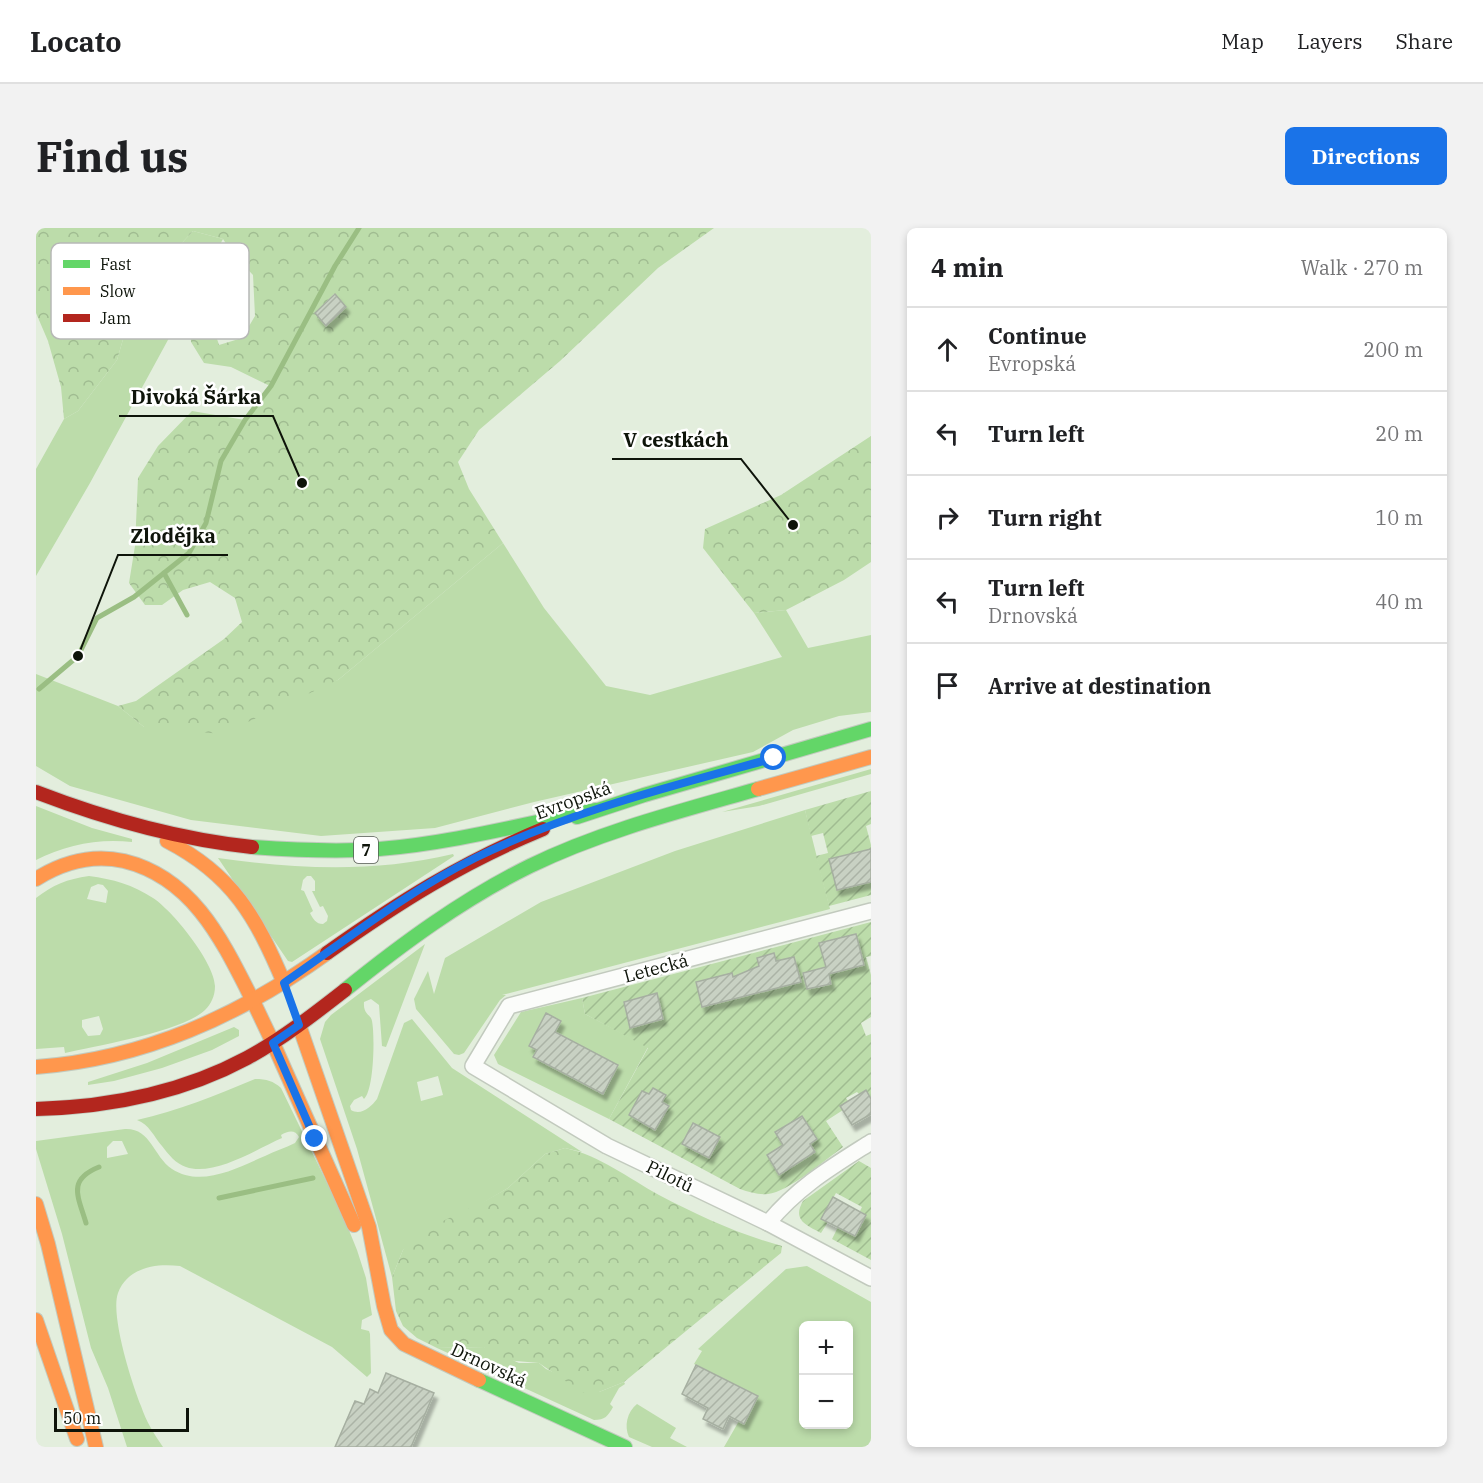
<!DOCTYPE html>
<meta charset="utf-8">
<style>
body{margin:0;font-family:"IBM Plex Serif",serif;background:#f2f2f2;color:#202124}
.controls{position:absolute;right:18px;bottom:18px;display:grid;overflow:hidden;border-radius:9px;box-shadow:0 3px 9px #0003}
.controls button{width:54px;height:54px;display:grid;place-items:center;padding:0;border:0;border-bottom:2px solid #e0e0e0;background:#fff;color:#202124;font:30px sans-serif}
.scale{position:absolute;left:18px;bottom:15px;width:135px;box-sizing:border-box;padding-left:6px;border:3px solid #0e140a;border-top:0;font-size:16px;line-height:21px;white-space:nowrap;color:#0e140a;-webkit-text-stroke:4px #fff;paint-order:stroke}
.stop{position:absolute;width:18px;height:18px;margin:-14px;border:4px solid #1a73e8;border-radius:50%;background:#fff}
.stop.end{background:#1a73e8;border-color:#fff;box-shadow:0 2px 6px #0008}
.list{margin:0;padding:0;list-style:none}
h2{display:flex;justify-content:space-between;align-items:center;height:78px;margin:0;padding:0 24px;font-size:26px}
h2 small{font-size:20px;font-weight:400;color:#757577}
.list li{display:grid;grid-template-columns:39px 1fr auto;gap:18px;align-items:center;box-sizing:border-box;height:84px;padding:0 24px;border-top:2px solid #e0e0e0}
.list b{display:block;font-size:22px;white-space:nowrap}
.list p{margin:0;font-size:20px;white-space:nowrap;color:#757577}
.list em{font-size:20px;font-style:normal;color:#757577}
.icon{flex:none;width:33px;height:33px;fill:none;stroke:currentColor;stroke-width:2;stroke-linecap:round;stroke-linejoin:round}
.map{position:relative;flex:none;width:835px;height:1219px;overflow:hidden;border-radius:9px}
header{display:flex;align-items:center;gap:36px;box-sizing:border-box;height:84px;padding:0 30px;background:#fff;border-bottom:2px solid #e0e0e0}
header strong{font-size:28px}
nav{display:flex;gap:33px;margin-inline-start:auto;font-size:21px}
.intro{display:flex;align-items:center;justify-content:space-between;box-sizing:border-box;height:144px;padding:0 36px}
h1{margin:0;font-size:42px}
.button{padding:15px 27px;border-radius:9px;background:#1a73e8;color:#fff;font-size:21px;font-weight:700}
main{display:flex;gap:36px;padding:0 36px}
aside{flex:1;background:#fff;border-radius:9px;box-shadow:0 3px 9px #0003}
.map>svg:first-child{display:block}
.green{fill:#bcdcaa;fill-rule:evenodd}
.forest{fill:url(#forest-crowns);fill-rule:evenodd}
.garden{fill:url(#garden-furrows);fill-rule:evenodd}
.lines{fill:none;stroke-linecap:round;stroke-linejoin:round}
.stream{stroke:#9abe83;stroke-width:5}
.building{fill:url(#building-hatch);stroke:#a6afa1;stroke-width:1.5;filter:url(#shadow)}
.street-casing{stroke:#c2cabe;stroke-width:18}
.fast-casing{stroke:#c2cabe;stroke-width:16}
.slow-casing{stroke:#c2cabe;stroke-width:16}
.jam-casing{stroke:#c2cabe;stroke-width:16}
.street{stroke:#fbfcfa;stroke-width:15}
.fast{stroke:#63d668;stroke-width:14}
.slow{stroke:#ff974d;stroke-width:14}
.jam{stroke:#b3261e;stroke-width:14}
.route{stroke:#1a73e8;stroke-width:8}
.labels{text-anchor:middle;dominant-baseline:central;stroke-width:5;stroke-linejoin:round;paint-order:stroke}
.shield{fill:#fff;stroke:#565a54;stroke-width:1.5}
.shield-label{font-size:16px;font-weight:bold;fill:#0e140a}
.street-label{font-size:18px;fill:#0e140a;stroke:#fff}
.key{fill:#fff;stroke:#b7b8b6;stroke-width:1.5}
.key-label{font-size:16px;fill:#0e140a}
.leader{fill:none;stroke:#0e140a;stroke-width:2}
.callout-dot{fill:#0e140a;stroke:#fff;stroke-width:2}
.callout-label{font-size:20px;text-anchor:middle;font-weight:bold;fill:#0e140a;stroke:#fff;stroke-width:5;stroke-linejoin:round;paint-order:stroke}
</style>
<header>
<strong>Locato</strong>
<nav><a>Map</a><a>Layers</a><a>Share</a></nav>
</header>
<div class="intro"><h1>Find us</h1><a class="button">Directions</a></div>
<main>
<div class="map">
<svg width="835" height="1219" viewBox="0 0 835 1219">
<defs>
<pattern id="forest-crowns" width="20" height="18" patternUnits="userSpaceOnUse" patternTransform="scale(1.5)"><rect width="20" height="18" fill="#bcdcaa"/><path d="M2 6a3 3 0 1 1 6 0M12 15a3 3 0 1 1 6 0" fill="none" stroke="#a0bc91"/></pattern>
<pattern id="garden-furrows" width="10" height="10" patternUnits="userSpaceOnUse" patternTransform="scale(1.5)"><rect width="10" height="10" fill="#bcdcaa"/><path d="M-1 1l2-2M0 10L10 0M9 11l2-2" fill="none" stroke="#a0bc91"/></pattern>
<pattern id="building-hatch" width="6" height="6" patternUnits="userSpaceOnUse" patternTransform="scale(1.5)"><rect width="6" height="6" fill="#c8d1c3"/><path d="M-1 1l2-2M0 6l6-6M5 7l2-2" fill="none" stroke="#abb3a6"/></pattern>
<filter id="shadow"><feDropShadow dx="3.5" dy="6" stdDeviation="1.5" flood-color="#0004"/></filter>
</defs>
<rect width="100%" height="100%" fill="#e3eedd"/>
<g class="green">
<path d="M157,3L187,11L54,255L0,348V241L28,191L42,183L81,132L90,101L103,72L130,32Z"/>
<path d="M467,315L508,380L570,458L614,467L746,429L718,385L750,382L772,420L835,407V484L803,488L757,502L717,524L498,574L399,600L285,608L155,592L34,558L0,538V446L82,478L108,499L302,452Z"/>
<path d="M835,541V546L723,578L686,584Z"/>
<path d="M0,578L56,600L96,611V614C63,610 29,617 0,632Z"/>
<path d="M769,582L794,681L466,767H470L464,772L428,825L423,827L418,826L380,781L378,771L392,743L398,766L409,730L505,674L639,623Z"/>
<path d="M417,626L418,628L256,734L252,733L182,630C261,641 338,645 417,626ZM271,648H275L279,653V663H276L284,679L287,678L292,688L291,693L287,696C280,696 277,691 274,685L277,683L268,663L265,662L267,652Z"/>
<path d="M53,648C77,651 97,657 117,670C137,683 178,734 179,758C179,768 175,776 169,782C148,803 60,818 29,825L28,819L0,821V670C17,657 31,651 53,648ZM62,656L67,657L72,663L70,675L51,671L55,659ZM63,788L67,801L64,807L52,808L46,799V792Z"/>
<path d="M389,716L350,819L346,818L343,777L335,771L328,774C327,787 335,786 336,793C339,808 338,862 328,871L326,868L318,872L314,878L315,882C325,888 335,879 341,871L368,795L376,791L416,840L546,924L529,920L509,926L472,960L367,1022L356,1049L321,921L284,811L289,794L295,787ZM402,848L407,867L385,873L381,854Z"/>
<path d="M546,770L549,786L612,819L573,891L462,836L458,827L485,784ZM510,786L512,800L566,866L497,829L501,822L493,817Z"/>
<path d="M198,799L203,802V808L176,822L126,840L78,853L52,857V854L111,835Z"/>
<path d="M219,851C231,851 237,853 245,860L308,990L321,1022L330,1050L336,1087L326,1092L325,1101L333,1103L334,1106L335,1145L331,1149L296,1119L144,1038C120,1035 92,1039 82,1065C74,1087 96,1156 105,1178C110,1193 118,1206 127,1219H91L72,1160L55,1120L26,1006L0,921V913L89,901C115,900 117,928 136,941C165,960 201,940 229,928C239,923 249,920 259,915L263,909C259,901 252,903 245,907L246,910C221,921 177,949 150,939C140,936 132,926 126,918C118,909 113,896 101,892C142,883 180,867 219,851ZM77,913H86L92,926L71,930V919Z"/>
<path d="M771,1038L835,1074V1219H688L703,1193L708,1195L722,1168L658,1136L666,1123L662,1121L750,1041ZM768,1098H812V1196H768Z"/>
<path d="M448,1119L483,1135H503L510,1141L563,1164L588,1154L589,1156L583,1160L574,1176L577,1179C572,1188 569,1192 558,1192L401,1120Z"/>
<path d="M601,1176L640,1200L634,1210L651,1219H616L593,1209C588,1198 591,1184 601,1176Z"/>
</g>
<g class="forest">
<path d="M0,0H678L622,40L524,133L443,202L422,234L433,261L467,315L302,452L186,506L108,499L82,478L100,473L188,411L206,394L199,370L174,354L147,362L126,377H109L93,355L99,318L102,250L122,218L156,183L209,192L234,158L195,139L168,135L155,114L153,90L172,83L183,117L206,110L219,88L217,47L196,25L187,11L157,3L130,32L103,72L90,101L81,132L42,183L28,191L25,159L12,113L0,85ZM298,66L310,79L290,98L279,85Z"/>
<path d="M835,208V334L808,352L750,382L718,385L667,320L669,301L745,267Z"/>
<path d="M529,920C565,928 592,950 623,967C663,988 702,1006 746,1018L745,1025L588,1154L563,1164L547,1165L503,1135L457,1131L448,1119L401,1120L381,1110L367,1098L360,1083L356,1049L367,1022L388,1002L449,973L472,960L509,926Z"/>
</g>
<g class="garden">
<path d="M835,563V596L830,598L835,617V667L793,678L780,628L792,625L787,605L775,608L769,582Z"/>
<path d="M835,694V728L830,729L835,747V789L825,795L830,808L835,806V871L830,862L823,866L821,864L810,870L812,873L804,878L807,882L790,893L807,919C789,932 752,964 732,966C722,967 713,964 704,961L573,891L612,820L549,786L546,770ZM784,715L795,756L782,760L777,745L790,741ZM738,726L740,733L758,729L765,753L729,763L722,739ZM696,745L702,770L666,779L660,754ZM620,765L627,791L594,799L588,774ZM617,860L630,867L626,874L633,878L619,901L593,887L606,863L613,866ZM766,888L781,911L774,916L778,924L743,947L731,927L747,917L739,904ZM683,910L673,930L646,915Z"/>
<path d="M823,933L835,940V1032L796,1011L802,999L819,1008L830,987L824,983L826,979L800,965L786,990L792,994L785,1005C770,997 756,992 767,973Z"/>
</g>
<g class="lines">
<g class="stream">
<path d="M128,345L151,387"/>
<path d="M3,461L42,428L61,390L98,369L153,325L170,295L185,233L209,192L235,158L299,38L323,0"/>
<path d="M183,970L277,950"/>
<path d="M50,995C42,968 31,952 63,939"/>
</g>
</g>
<g class="building">
<path d="M299,66L310,79L290,98L279,85Z"/>
<path d="M835,621V654L801,662L793,631Z"/>
<path d="M820,706L828,737L793,746L795,756L771,761L767,745L790,739L783,715Z"/>
<path d="M738,725L740,733L758,729L765,754L666,779L660,754L696,745L697,749L723,738L721,730Z"/>
<path d="M621,765L627,791L594,800L588,774Z"/>
<path d="M510,785L525,793L519,804L582,837L567,866L497,829L501,822L493,818Z"/>
<path d="M617,860L630,867L626,874L633,878L619,902L593,887L606,863L613,866Z"/>
<path d="M830,862L835,871V886L816,897L804,878Z"/>
<path d="M766,888L781,911L774,916L779,924L743,947L731,927L747,917L739,904Z"/>
<path d="M657,895L684,909L673,930L646,916Z"/>
<path d="M797,969L830,987L819,1008L785,991Z"/>
<path d="M660,1137L722,1168L708,1196L693,1188L687,1201L667,1191L672,1180L646,1166Z"/>
<path d="M350,1145L398,1165L375,1219H299L319,1173L328,1176L334,1161L342,1165Z"/>
</g>
<g class="lines">
<g class="street-casing">
<g id="street">
<path d="M835,683L473,778L437,838L571,918L732,995L835,1050"/>
<path d="M732,995C763,958 794,940 835,914"/>
</g>
</g>
<g class="fast-casing">
<g id="fast">
<path d="M541,589L608,567L835,501"/>
<path d="M216,619C258,622 301,624 343,621C416,615 488,596 559,582"/>
<path d="M309,762C366,716 427,671 494,638C566,603 645,583 722,561"/>
<path d="M443,1152L589,1219"/>
</g>
</g>
<g class="slow-casing">
<g id="slow">
<path d="M722,561L835,529"/>
<path d="M131,613C197,647 220,689 248,755"/>
<path d="M0,651C27,634 56,626 88,633C158,650 187,714 217,773"/>
<path d="M217,773L237,815"/>
<path d="M263,797L333,999L348,1078L355,1102L368,1116L443,1152"/>
<path d="M237,815L318,997"/>
<path d="M0,839C108,831 203,788 291,725"/>
<path d="M0,976L12,1016L60,1219"/>
<path d="M0,1092L41,1211"/>
</g>
</g>
<g class="jam-casing">
<g id="jam">
<path d="M0,564C70,591 141,611 216,619"/>
<path d="M291,725C363,674 425,635 507,601"/>
<path d="M0,881C73,879 146,865 211,830C246,811 277,787 309,762"/>
</g>
</g>
<use href="#street" class="street"/>
<use href="#fast" class="fast"/>
<use href="#slow" class="slow"/>
<use href="#jam" class="jam"/>
</g>
<g class="lines">
<path class="route" d="M279,911L237,815L263,797L248,755C310,712 371,664 439,630C534,583 637,558 738,530"/>
</g>
<g class="labels">
<rect class="shield" x="318" y="609" width="24" height="26" rx="4.5"/>
<g class="shield-label">
<text x="330" y="622">7</text>
</g>
<g class="street-label">
<text transform="translate(537 572) rotate(-20)">Evropská</text>
<text transform="translate(620 740) rotate(-15)">Letecká</text>
<text transform="translate(634 948) rotate(26)">Pilotů</text>
<text transform="translate(453 1137) rotate(25)">Drnovská</text>
</g>
</g>
<rect x="15" y="15" width="198" height="96" rx="9" class="key"/>
<rect x="27" y="32" width="27" height="8" fill="#63d668"/>
<rect x="27" y="59" width="27" height="8" fill="#ff974d"/>
<rect x="27" y="86" width="27" height="8" fill="#b3261e"/>
<g class="key-label">
<text x="64" y="42">Fast</text>
<text x="64" y="69">Slow</text>
<text x="64" y="96">Jam</text>
</g>
<path class="leader" d="M266 255L237 188H83M757 297L705 231H576M42 428L82 327H192"/>
<g class="callout-dot">
<circle cx="266" cy="255" r="6"/>
<circle cx="757" cy="297" r="6"/>
<circle cx="42" cy="428" r="6"/>
</g>
<g class="callout-label">
<text x="160" y="176">Divoká Šárka</text>
<text x="640" y="219">V cestkách</text>
<text x="137" y="315">Zlodějka</text>
</g>
</svg>
<div class="controls">
<button>+</button>
<button>−</button>
</div>
<div class="scale">50 m</div>
<div class="stop" style="left:738px;top:530px"></div>
<div class="stop end" style="left:279px;top:911px"></div>
</div>
<aside>
<h2>4 min<small>Walk · 270 m</small></h2>
<ul class="list">
<li><svg class="icon" aria-label="ahead" viewBox="0 0 24 24"><path d="M12 20V5M6 11l6-6 6 6"/></svg><div><b>Continue</b><p>Evropská</p></div><em>200 m</em></li>
<li><svg class="icon" aria-label="left" viewBox="0 0 24 24"><path d="M17 20v-9H6M10 6l-5 5 5 5"/></svg><div><b>Turn left</b></div><em>20 m</em></li>
<li><svg class="icon" aria-label="right" viewBox="0 0 24 24"><path d="M7 20v-9h11M14 6l5 5-5 5"/></svg><div><b>Turn right</b></div><em>10 m</em></li>
<li><svg class="icon" aria-label="left" viewBox="0 0 24 24"><path d="M17 20v-9H6M10 6l-5 5 5 5"/></svg><div><b>Turn left</b><p>Drnovská</p></div><em>40 m</em></li>
<li><svg class="icon" aria-label="arrive" viewBox="0 0 24 24"><path d="M6 21V4h12l-3 4 3 4H6"/></svg><div><b>Arrive at destination</b></div></li>
</ul>
</aside>
</main>
